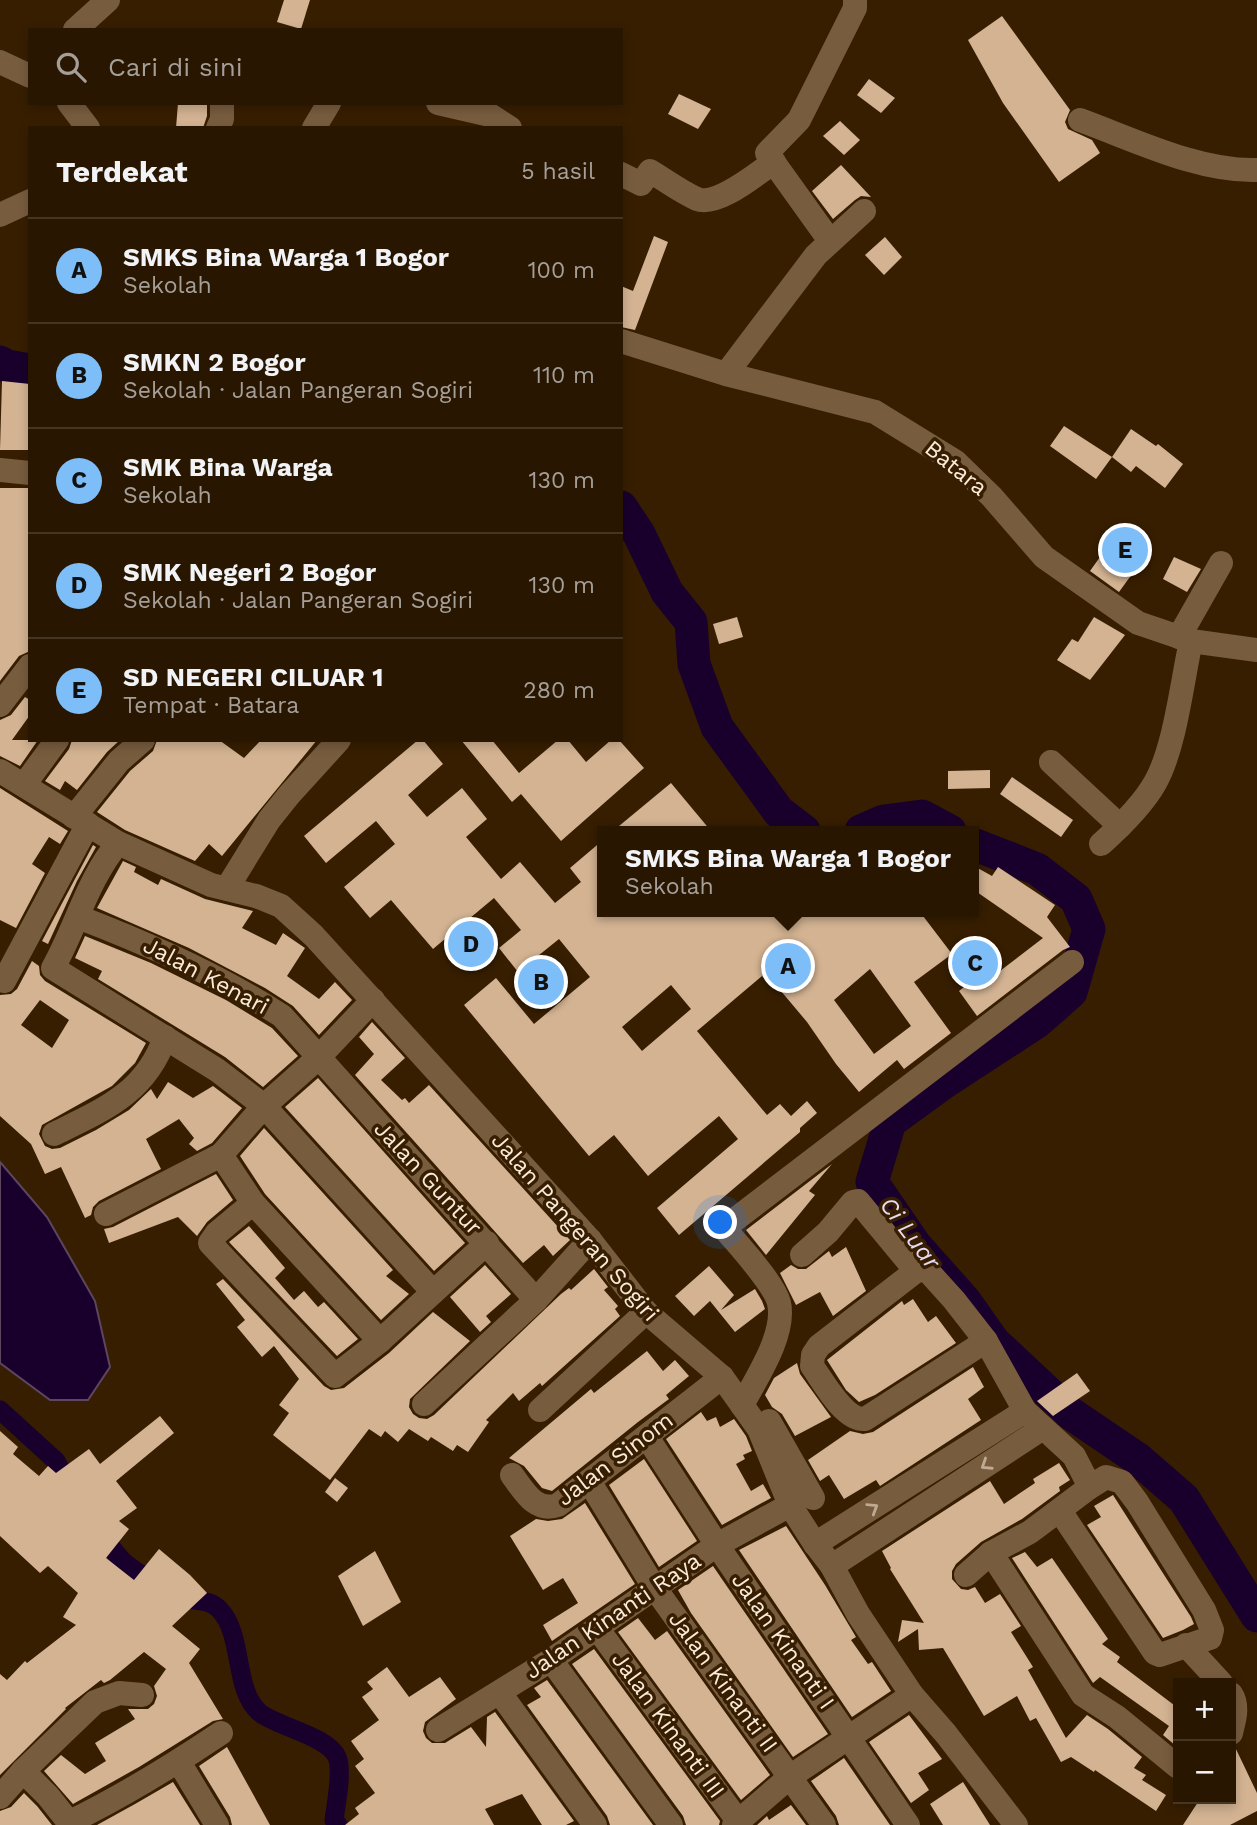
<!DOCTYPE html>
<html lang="id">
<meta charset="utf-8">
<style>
body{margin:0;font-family:"Work Sans",sans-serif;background:#311f0b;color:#f1f3f6}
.controls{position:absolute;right:21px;bottom:21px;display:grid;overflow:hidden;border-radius:0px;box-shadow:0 4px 10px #0003}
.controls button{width:63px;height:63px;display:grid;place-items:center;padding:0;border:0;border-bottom:2px solid #453523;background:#291601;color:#f1f3f6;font:35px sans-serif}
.you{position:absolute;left:721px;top:1223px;width:24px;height:24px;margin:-18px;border:5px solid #fff;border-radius:50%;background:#1a73e8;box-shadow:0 0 0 10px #1a73e833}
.badge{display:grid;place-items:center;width:46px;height:46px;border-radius:50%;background:#7dbef9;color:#111;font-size:23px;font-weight:700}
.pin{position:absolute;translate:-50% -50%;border:4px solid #fff;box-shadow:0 2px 7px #0006}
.popup{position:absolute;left:597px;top:826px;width:382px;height:91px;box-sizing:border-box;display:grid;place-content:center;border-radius:0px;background:#291601;filter:drop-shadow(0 2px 5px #0005);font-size:23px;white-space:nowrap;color:#a59f99}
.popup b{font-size:26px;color:#f1f3f6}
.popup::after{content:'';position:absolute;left:50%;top:100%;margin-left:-14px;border:14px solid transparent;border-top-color:#291601}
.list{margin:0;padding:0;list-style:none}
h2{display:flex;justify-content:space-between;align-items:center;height:91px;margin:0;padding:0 28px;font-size:30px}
h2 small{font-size:23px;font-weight:400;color:#a59f99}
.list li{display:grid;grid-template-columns:46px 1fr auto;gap:21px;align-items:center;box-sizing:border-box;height:105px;padding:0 28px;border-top:2px solid #453523}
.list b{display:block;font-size:26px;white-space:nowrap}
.list p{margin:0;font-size:23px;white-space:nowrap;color:#a59f99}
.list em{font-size:23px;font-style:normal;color:#a59f99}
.icon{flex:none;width:38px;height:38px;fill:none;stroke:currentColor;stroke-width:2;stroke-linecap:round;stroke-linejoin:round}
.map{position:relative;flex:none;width:1257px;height:1825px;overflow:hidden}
.search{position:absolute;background:#291601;box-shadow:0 4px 10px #0003;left:28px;top:28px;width:595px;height:77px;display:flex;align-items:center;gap:18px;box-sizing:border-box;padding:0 24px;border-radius:0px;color:#a59f99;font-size:26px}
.panel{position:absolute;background:#291601;box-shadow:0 4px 10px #0003;left:28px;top:126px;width:595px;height:616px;border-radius:0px}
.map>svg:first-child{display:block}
.water{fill:#19002c;stroke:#5c4660;stroke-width:2}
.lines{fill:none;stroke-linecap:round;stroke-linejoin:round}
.canal{stroke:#19002c;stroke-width:19}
.river{stroke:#19002c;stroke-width:33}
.building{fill:#d3b392;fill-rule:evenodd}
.minor{stroke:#785c3e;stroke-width:24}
.oneway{stroke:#c0aa93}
.labels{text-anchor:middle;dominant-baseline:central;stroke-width:7;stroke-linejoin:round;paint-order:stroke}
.street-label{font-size:23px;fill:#faead9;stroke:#371e01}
.water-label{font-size:24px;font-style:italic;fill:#e7dbf4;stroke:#371e01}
</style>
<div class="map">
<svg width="1257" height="1825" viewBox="0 0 1257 1825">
<rect width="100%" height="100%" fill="#371e01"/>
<path class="water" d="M0,1162L47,1217L95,1301L110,1367L88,1400H50L0,1363Z"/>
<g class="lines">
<g class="canal">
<path d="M0,1410L56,1461L72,1490"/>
<path d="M97,1530C105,1540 113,1550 121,1559C130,1569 167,1591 179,1597C193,1602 208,1598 219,1609C244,1634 233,1689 259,1712C275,1726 328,1736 337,1757C343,1771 336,1804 334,1820L338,1825"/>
</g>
<g class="river">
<path d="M0,362L7,366L30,370"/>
<path d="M621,507L639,534L667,592L691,622L694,664L717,727L779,812L804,831"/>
<path d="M861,831L884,821L922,816L950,831"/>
<path d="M973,844L1037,869L1076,899L1089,929L1071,992L1037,1022L945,1082L890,1122L872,1182L916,1246L965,1301L994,1342L1070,1413L1138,1459L1184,1499L1257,1616"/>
</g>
</g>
<g class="building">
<path d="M284,0H310L301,29L277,22Z"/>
<path d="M1002,16L1070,110L1065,122L1068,129L1092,140L1100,153L1059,182L1003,103L968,40Z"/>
<path d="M869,79L895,98L881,113L857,95Z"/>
<path d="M679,94L711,109L698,129L668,114Z"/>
<path d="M178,103H207V116L203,128H176Z"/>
<path d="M840,121L860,140L844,155L823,136Z"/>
<path d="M841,165L871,197L861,196L855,200L833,219L812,191Z"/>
<path d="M654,236L668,242L635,330L621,327V286L633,291Z"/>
<path d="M885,237L902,257L884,275L865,255Z"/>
<path d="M2,381L30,384V450H0Z"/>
<path d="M1064,426L1112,457L1096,479L1050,446Z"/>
<path d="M1131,429L1156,446L1158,444L1183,464L1165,488L1136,466L1131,472L1112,457Z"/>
<path d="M0,488H30V651L19,656L0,681Z"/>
<path d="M1116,529L1148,552L1119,592L1090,571L1105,550L1103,548Z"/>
<path d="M1174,557L1201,569L1187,592L1163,579Z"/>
<path d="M737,617L743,637L719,644L713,624Z"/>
<path d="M1094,617L1125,635L1090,680L1057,660L1072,639L1078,642Z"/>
<path d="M25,697L30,700V715L12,740H38L20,766L0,756V720L11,715Z"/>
<path d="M72,740H120L107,752L77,790L65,781L60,790L45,781L69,749Z"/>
<path d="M157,740H219L244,758L261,740H317L222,856L209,844L195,861L125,830L97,812L130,771L153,751Z"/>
<path d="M418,740H423L443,764L408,795L427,817L462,788L487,819L466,837L501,879L520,862L555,903L581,882L570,868L603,840V912H920L952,954L914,982L951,1033L904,1069L897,1060L859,1092L836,1064L807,1022L770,978L767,981L762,976L697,1031L767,1115L780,1104L791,1116L807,1101L817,1113L800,1128V1132L679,1235L657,1208L738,1139L719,1116L648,1176L614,1135L589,1156L464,1005L496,978L534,1024L590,977L559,939L518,972L499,948L521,930L494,898L433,949L391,900L370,918L344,887L395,844L376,821L326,863L304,836ZM870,969L911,1026L874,1054L834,1000ZM671,985L691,1009L642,1051L622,1027Z"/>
<path d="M461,740H492L519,773L558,740H568L586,762L611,740H619L644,768L561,841L521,794L512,802Z"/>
<path d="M990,770V788L948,789V771Z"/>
<path d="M1012,777L1073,820L1061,837L1000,794Z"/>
<path d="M671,783L711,831H613Z"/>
<path d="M0,788L68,831L60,844L49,837L32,864L45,873L16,928L0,920Z"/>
<path d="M93,845L96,847L77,881L48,944L42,941Z"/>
<path d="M123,861L136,867L134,872L158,885L161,879L205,899L253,911L242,928L276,945L283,933L305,948L287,976L319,999L335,982L352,1000L319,1035L293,1006L265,988L189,948L97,908Z"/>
<path d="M974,866L992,876L998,867L1055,905L1047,917L1070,947L1063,950L977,1016L959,991L974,979L979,987L1043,938L974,890Z"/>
<path d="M85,936L151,963L226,1000L272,1028L298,1056L263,1087L225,1057L98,979L102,971L75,958Z"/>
<path d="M32,961L39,966L40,975L45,981L146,1043L135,1063L112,1086L42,1125L39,1134L45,1146L52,1149L60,1148L96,1130L129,1110L151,1089L157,1099L168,1082L193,1098L213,1086L242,1108L212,1143L197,1151L189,1144L194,1138L179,1119L146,1139L161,1169L99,1201L93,1207L91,1215L85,1218L61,1167L45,1174L31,1144L0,1116V995L11,994L17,989ZM40,1000L69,1020L52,1048L21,1025Z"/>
<path d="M372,1022L405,1058L381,1080L402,1100L405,1098L409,1103L429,1085L570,1240L553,1256L544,1245L523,1263L355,1075L374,1054L359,1037Z"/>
<path d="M318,1078L465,1243L434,1271L285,1107Z"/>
<path d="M264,1128L393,1270L386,1276L409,1294L381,1320L265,1194L240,1156Z"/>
<path d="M832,1164L809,1191L815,1195L766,1255L746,1230Z"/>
<path d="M216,1174L233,1200L207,1222L197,1236L178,1217L109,1243L104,1229L113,1227Z"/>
<path d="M249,1226L285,1268L275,1278L294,1300L304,1291L318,1307L324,1302L358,1339L337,1356L229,1242Z"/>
<path d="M846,1247L866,1291L833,1316L820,1292L796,1305L780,1273L791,1265L798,1269H806L829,1251L832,1257Z"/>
<path d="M485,1265L511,1294L486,1316L491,1322L480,1332L450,1297Z"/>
<path d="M709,1266L734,1295L721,1310L755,1289L762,1301L765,1309L735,1332L710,1301L694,1316L675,1296Z"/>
<path d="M594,1269L608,1287L604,1290L618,1306L615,1309L620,1316L542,1386L540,1383L519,1401L513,1393L486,1420L489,1422L468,1452L457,1445L453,1451L431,1437L428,1441L409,1429L398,1442L385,1431L381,1437L369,1429L330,1480L273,1435L289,1413L279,1405L299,1379L274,1346L262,1357L237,1327L245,1320L216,1284L223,1279L324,1386L331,1390L344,1388L389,1353L433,1312L470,1341L410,1399L409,1407L413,1414L419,1418L427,1419L434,1415L561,1294L569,1288L571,1290Z"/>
<path d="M913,1299L928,1322L936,1316L956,1343L875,1395L859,1402L846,1390L827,1360L902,1301L904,1305Z"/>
<path d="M647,1351L663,1371L675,1360L689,1376L666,1395L669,1399L638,1422L552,1491L542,1488L524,1466L509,1458L591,1389L594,1393Z"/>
<path d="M797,1363L800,1374L831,1417L795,1436L782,1414L772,1407L765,1395L774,1378Z"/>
<path d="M973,1367L984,1387L968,1399L981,1420L880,1486L876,1480L844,1499L829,1475L820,1481L808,1460L850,1431L863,1434L873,1432Z"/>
<path d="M1077,1373L1090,1391L1053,1416L1037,1401Z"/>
<path d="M701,1412L707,1421L716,1417L720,1427L734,1419L746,1436L752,1451L743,1455L745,1459L736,1464L751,1491L763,1484L771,1498L722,1525L666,1439Z"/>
<path d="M160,1416L174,1433L116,1481L137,1508L119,1521L129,1529L106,1558L134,1580L159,1549L190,1575L207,1593L172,1626L200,1649L189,1663L223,1719L213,1721L139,1767L73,1804L44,1771L61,1755L85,1774L106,1761L95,1743L135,1719L128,1709H148L154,1704L157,1696L154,1686L166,1669L144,1652L110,1680L104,1683L101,1680L65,1708L66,1709L0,1775V1674L7,1680L25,1661L27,1663L76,1625L63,1617L78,1593L48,1566L40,1573L0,1536V1431L18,1447L13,1454L39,1476L48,1466L56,1473L89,1449L100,1464Z"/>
<path d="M644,1459L697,1541L659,1567L609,1485Z"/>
<path d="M1059,1463L1070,1480L1059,1487L1060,1491L1022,1519L981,1542L956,1564L952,1571V1579L961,1589L968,1590L975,1587L985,1603L1000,1594L1021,1626L1011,1632L1033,1667L1028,1670L1066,1738L1087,1715L1108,1729L1142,1757L1134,1768L1146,1775L1142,1780L1166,1795L1156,1811L1095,1770L1094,1772L1071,1757L1061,1762L1036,1718L1030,1721L1017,1696L984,1716L943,1648L919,1650L918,1629L898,1642L902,1620L924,1623L890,1569L891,1568L882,1551L990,1481L1004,1504L1035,1483L1033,1479Z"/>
<path d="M335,1478L348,1488L337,1502L325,1492Z"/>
<path d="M1113,1495L1191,1617L1194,1624L1183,1630L1163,1638L1087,1525L1101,1517L1094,1506Z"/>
<path d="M585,1503L635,1584L552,1641L543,1625L578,1603L563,1578L543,1590L510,1536L536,1519L548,1521L562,1519Z"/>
<path d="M786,1526L825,1585L856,1637L851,1640L868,1664L872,1662L891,1691L852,1717L739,1550Z"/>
<path d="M375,1551L401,1602L363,1626L338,1576Z"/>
<path d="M1025,1552L1037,1567L1052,1558L1108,1639L1102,1644L1120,1657L1117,1662L1178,1708V1744L1176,1746L1163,1735L1169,1726L1100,1677L1093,1683L1012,1558Z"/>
<path d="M713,1566L828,1734L793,1757L691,1613L678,1590Z"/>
<path d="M638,1618L655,1640L667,1631L770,1775L741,1800L618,1632Z"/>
<path d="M594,1649L720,1821L719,1825H686L683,1816L572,1664Z"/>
<path d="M387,1667L409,1697L440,1677L456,1699L425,1722L423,1731L426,1738L432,1743H445L471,1727L486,1747L487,1717L495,1712L574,1821L566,1825H542L522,1794L485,1809L494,1825H345L359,1814L355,1808L375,1793L355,1766L364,1759L351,1741L379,1720L362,1697L373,1689L367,1682Z"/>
<path d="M547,1680L653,1825H610L607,1816L527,1705L541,1697L534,1688Z"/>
<path d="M909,1715L942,1759L918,1773L929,1790L911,1803L869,1742Z"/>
<path d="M227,1747L270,1825H232L230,1817L199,1766Z"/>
<path d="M1231,1747H1235L1257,1793V1811L1230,1825H1183L1200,1799H1231Z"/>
<path d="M844,1758L890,1825H839L836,1816L811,1781Z"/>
<path d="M173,1782L200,1825H97L135,1804Z"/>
<path d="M963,1782L990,1825H943L930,1804Z"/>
<path d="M24,1793L37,1806L52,1825H0V1811L11,1807Z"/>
<path d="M791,1805L806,1825H757L767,1816L769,1820Z"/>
</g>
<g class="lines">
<g class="minor">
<path d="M75,30L108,0"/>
<path d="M0,62L30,76"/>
<path d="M69,103L88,128"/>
<path d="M438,103L490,115L510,128"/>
<path d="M1080,120C1135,140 1199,172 1257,170"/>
<path d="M218,128L222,119V103"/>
<path d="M314,128L329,103"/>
<path d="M621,174L641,184L650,171C665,180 681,192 697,199C718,207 756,174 774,162"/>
<path d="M0,215L30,201"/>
<path d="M830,241L767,153L799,120L855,8V0"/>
<path d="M621,341L726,374L875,412L956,462L992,497L1044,557L1138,623L1191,641L1257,650"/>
<path d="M726,374L816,255L864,211"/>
<path d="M0,470L30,473"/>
<path d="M1179,637L1221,563"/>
<path d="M0,705L30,666"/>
<path d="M1051,762L1120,826"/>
<path d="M0,771L118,843L211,885L256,896L281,906L314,936L590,1240L646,1312L722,1377L759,1429L790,1505L815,1544L832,1566L858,1614L912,1695L946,1734L1016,1825"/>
<path d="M24,785L57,740"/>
<path d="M74,817L119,761L143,740"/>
<path d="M118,843C88,879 76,927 53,968L217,1070L264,1106L433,1292"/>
<path d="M1101,844C1120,827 1142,806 1155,783C1175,748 1182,682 1191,641"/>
<path d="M227,888L269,820L289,795L339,740"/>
<path d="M78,917C149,944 218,975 282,1016L536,1300"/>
<path d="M4,981L88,824"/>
<path d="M373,1000L318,1058L264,1106L221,1155L253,1203L380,1341"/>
<path d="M54,1134C103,1110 146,1093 165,1037"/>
<path d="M253,1203L217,1233L210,1243L335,1376L380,1341L487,1243"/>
<path d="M106,1214L221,1155"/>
<path d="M802,1255L828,1232L853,1202L858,1201L916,1271L926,1269L954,1300L986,1341L1025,1411L1074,1456L1090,1487L1106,1477L1122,1482L1137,1502L1204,1610L1212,1630L1210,1638L1160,1655L1155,1653L1060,1511"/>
<path d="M916,1271L819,1346L813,1355L812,1366C823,1381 844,1421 865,1419L986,1341"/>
<path d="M424,1404L536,1300L590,1240"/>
<path d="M742,1405C756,1379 786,1334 779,1303C774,1283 738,1245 724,1228L1072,962"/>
<path d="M540,1410L646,1312"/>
<path d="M769,1421L813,1498"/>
<path d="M647,1437L717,1545L908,1825"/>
<path d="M512,1475C524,1491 535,1513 558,1505L722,1377"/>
<path d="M589,1481L654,1587L824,1825"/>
<path d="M815,1544L1025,1411"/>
<path d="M991,1553L1083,1695L1117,1717L1178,1767"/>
<path d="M832,1566L1043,1428"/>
<path d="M966,1575L991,1553L1030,1532L1090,1487"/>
<path d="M597,1628L741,1825"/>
<path d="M1186,1645L1221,1683"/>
<path d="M551,1660L671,1825"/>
<path d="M500,1693L595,1825"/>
<path d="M1231,1694C1239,1706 1234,1720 1231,1733"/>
<path d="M438,1730L551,1660L717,1545L790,1505"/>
<path d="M179,1762L217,1825"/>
<path d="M23,1771L48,1796L71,1825"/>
<path d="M0,1797L23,1771L95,1702L119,1693L142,1695"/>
<path d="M70,1822C123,1796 172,1766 221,1733"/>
<path d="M734,1825L791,1776L912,1695"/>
</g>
</g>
<defs><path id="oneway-chevron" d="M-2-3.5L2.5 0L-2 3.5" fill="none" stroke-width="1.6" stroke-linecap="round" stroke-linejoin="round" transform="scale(1.75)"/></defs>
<g class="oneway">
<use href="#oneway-chevron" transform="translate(986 1465) rotate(147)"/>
<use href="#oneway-chevron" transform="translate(873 1508) rotate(-32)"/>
</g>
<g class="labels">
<g class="street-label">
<text transform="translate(956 468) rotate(39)">Batara</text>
<text transform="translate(206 976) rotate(28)">Jalan Kenari</text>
<text transform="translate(428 1178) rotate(47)">Jalan Guntur</text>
<text transform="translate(575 1227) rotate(49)">Jalan Pangeran Sogiri</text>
<text transform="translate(615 1459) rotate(-37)">Jalan Sinom</text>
<text transform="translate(613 1616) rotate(-34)">Jalan Kinanti Raya</text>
<text transform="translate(783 1641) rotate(55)">Jalan Kinanti I</text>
<text transform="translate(723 1682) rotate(54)">Jalan Kinanti II</text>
<text transform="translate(668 1725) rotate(54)">Jalan Kinanti III</text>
</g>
<g class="water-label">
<text transform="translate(910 1233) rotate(53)">Ci Luar</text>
</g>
</g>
</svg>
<div class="controls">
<button>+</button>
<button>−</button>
</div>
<div class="you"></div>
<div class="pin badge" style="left:788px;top:966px">A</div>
<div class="popup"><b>SMKS Bina Warga 1 Bogor</b>Sekolah</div>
<div class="pin badge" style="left:541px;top:982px">B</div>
<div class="pin badge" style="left:975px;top:963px">C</div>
<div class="pin badge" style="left:471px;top:944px">D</div>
<div class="pin badge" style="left:1125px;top:550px">E</div>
<div class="search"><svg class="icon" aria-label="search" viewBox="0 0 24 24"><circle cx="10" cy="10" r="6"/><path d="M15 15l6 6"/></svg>Cari di sini</div>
<section class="panel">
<h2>Terdekat<small>5 hasil</small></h2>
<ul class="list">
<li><span class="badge">A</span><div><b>SMKS Bina Warga 1 Bogor</b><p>Sekolah</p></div><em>100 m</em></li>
<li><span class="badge">B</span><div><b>SMKN 2 Bogor</b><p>Sekolah · Jalan Pangeran Sogiri</p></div><em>110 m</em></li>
<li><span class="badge">C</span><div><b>SMK Bina Warga</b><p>Sekolah</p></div><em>130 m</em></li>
<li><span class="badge">D</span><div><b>SMK Negeri 2 Bogor</b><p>Sekolah · Jalan Pangeran Sogiri</p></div><em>130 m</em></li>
<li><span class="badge">E</span><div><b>SD NEGERI CILUAR 1</b><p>Tempat · Batara</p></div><em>280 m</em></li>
</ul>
</section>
</div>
